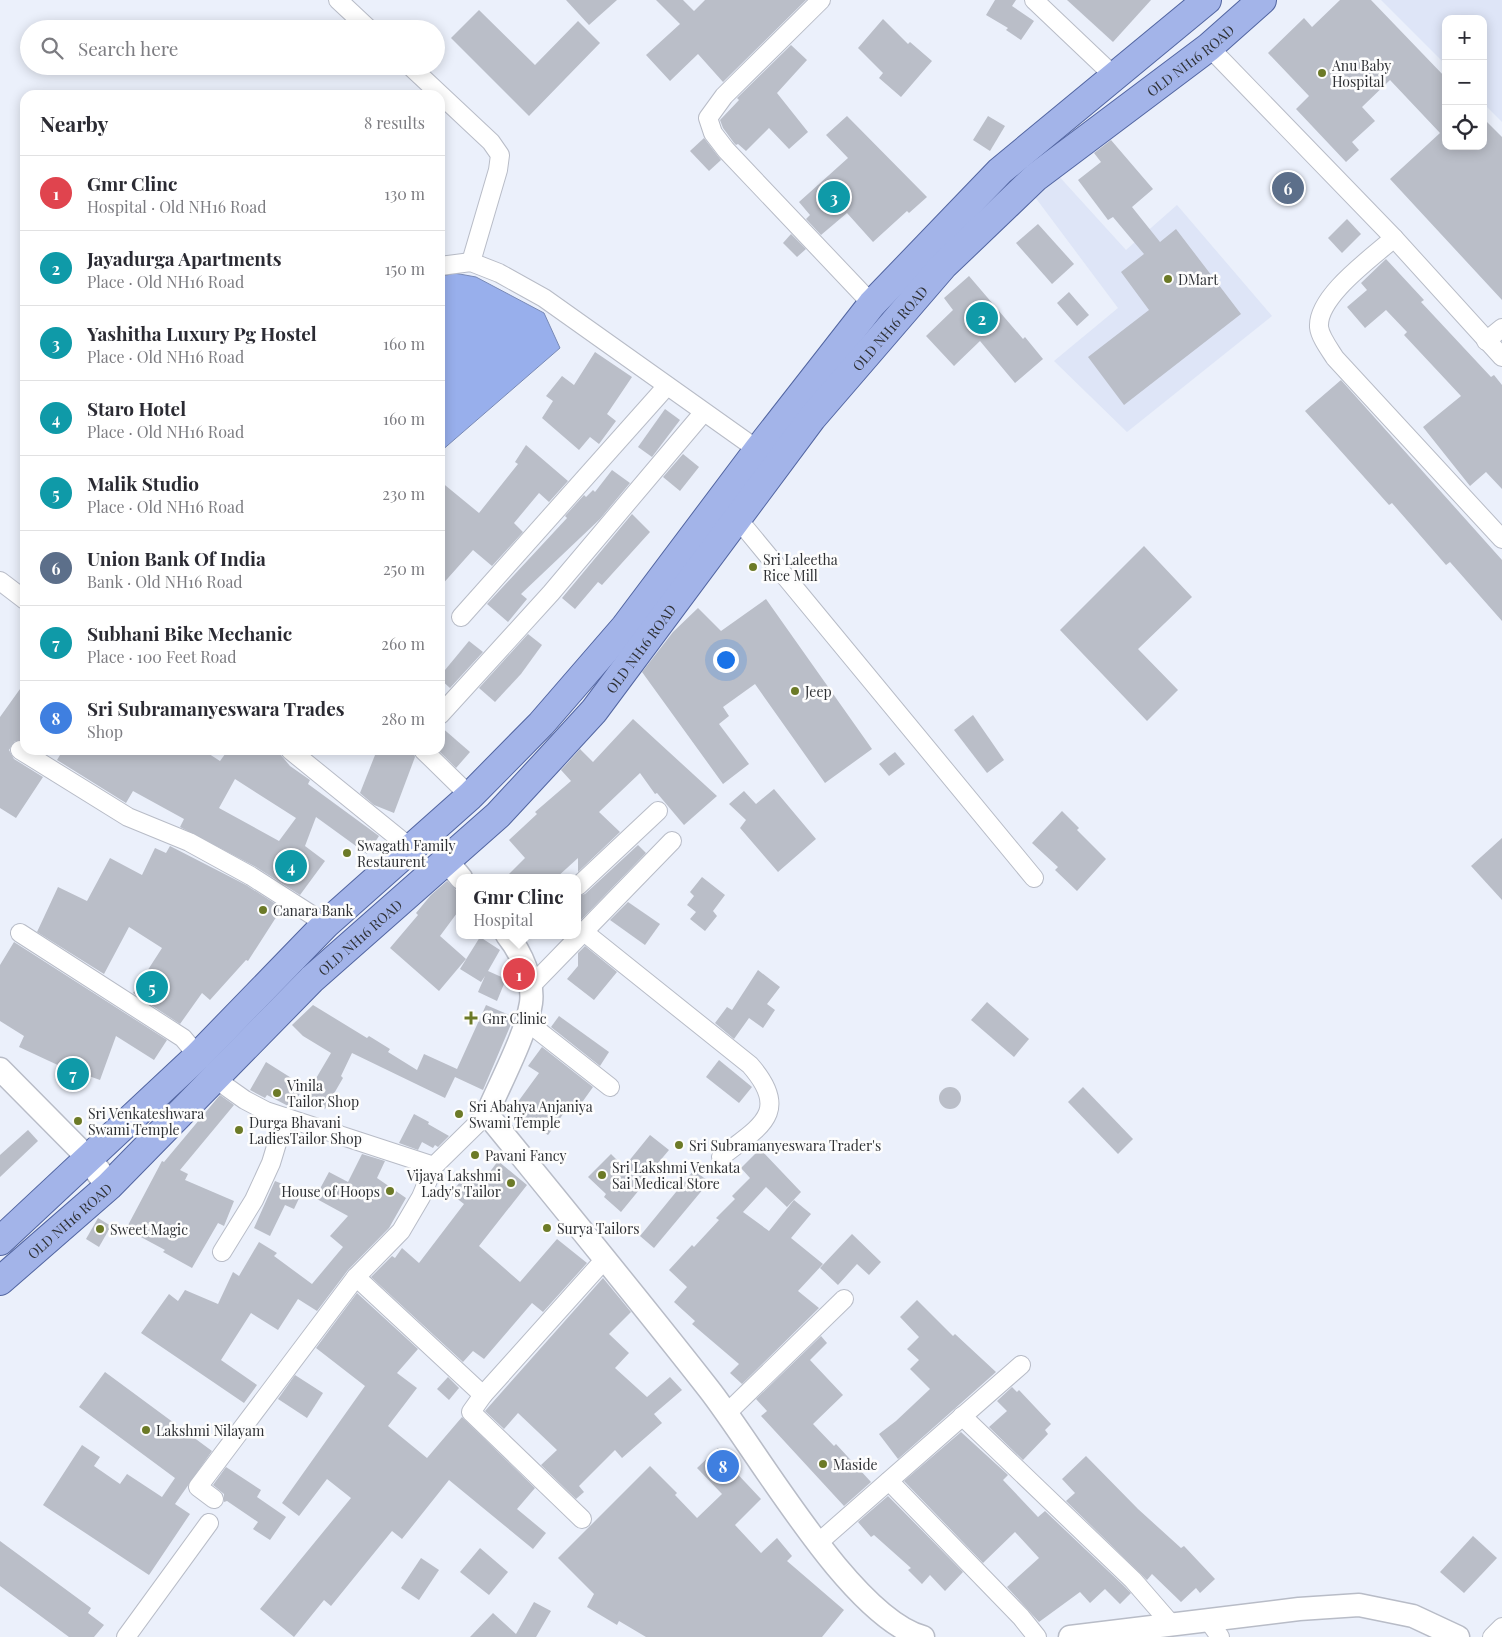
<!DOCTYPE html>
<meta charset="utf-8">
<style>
body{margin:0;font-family:"Playfair Display",serif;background:#f7f7f7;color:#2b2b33}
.controls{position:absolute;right:15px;top:15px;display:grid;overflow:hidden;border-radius:10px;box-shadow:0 2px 12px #0003}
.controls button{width:45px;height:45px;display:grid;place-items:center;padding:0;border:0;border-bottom:1px solid #e1e1e2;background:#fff;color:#2b2b33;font:25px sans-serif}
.you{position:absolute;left:725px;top:659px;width:18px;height:18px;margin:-12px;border:4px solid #fff;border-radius:50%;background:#1a73e8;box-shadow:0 0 0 8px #1a73e833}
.badge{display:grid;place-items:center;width:32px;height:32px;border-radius:50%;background:#6c7a27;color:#fff;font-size:16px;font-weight:700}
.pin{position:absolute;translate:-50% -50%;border:2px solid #fff;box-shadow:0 1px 5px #0006}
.popup{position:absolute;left:456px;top:874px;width:125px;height:65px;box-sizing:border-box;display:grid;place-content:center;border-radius:10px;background:#fff;filter:drop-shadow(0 1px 4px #0005);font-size:16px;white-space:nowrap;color:#7c7c81}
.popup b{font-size:19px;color:#2b2b33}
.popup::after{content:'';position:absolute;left:50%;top:100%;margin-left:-10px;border:10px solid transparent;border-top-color:#fff}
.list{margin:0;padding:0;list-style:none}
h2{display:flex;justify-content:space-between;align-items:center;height:65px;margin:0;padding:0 20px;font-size:21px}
h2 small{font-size:16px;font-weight:400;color:#7c7c81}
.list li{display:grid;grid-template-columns:32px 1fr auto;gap:15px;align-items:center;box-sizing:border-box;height:75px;padding:0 20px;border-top:1px solid #e1e1e2}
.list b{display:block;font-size:19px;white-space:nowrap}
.list p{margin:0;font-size:16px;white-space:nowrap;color:#7c7c81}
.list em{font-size:16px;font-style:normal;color:#7c7c81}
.icon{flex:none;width:28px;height:28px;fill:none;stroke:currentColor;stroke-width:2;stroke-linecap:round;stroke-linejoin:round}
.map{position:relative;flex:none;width:1502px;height:1637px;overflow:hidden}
.search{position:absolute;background:#fff;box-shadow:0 2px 12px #0003;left:20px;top:20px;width:425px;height:55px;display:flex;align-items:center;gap:12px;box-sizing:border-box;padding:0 18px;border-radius:28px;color:#7c7c81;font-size:19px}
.panel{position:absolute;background:#fff;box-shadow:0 2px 12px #0003;left:20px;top:90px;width:425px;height:665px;border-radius:15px}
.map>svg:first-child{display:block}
.built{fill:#dee5f7}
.water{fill:#98afec;stroke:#7889b5}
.building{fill:#babec8;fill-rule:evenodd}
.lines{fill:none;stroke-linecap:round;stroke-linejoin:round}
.minor-casing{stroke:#b8bcc7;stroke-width:20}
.tertiary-casing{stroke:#b8bcc7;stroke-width:25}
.secondary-casing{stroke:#b8bcc7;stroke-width:28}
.primary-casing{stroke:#5265a1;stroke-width:30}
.minor{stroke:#fff;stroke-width:18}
.tertiary{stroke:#fff;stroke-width:22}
.secondary{stroke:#fff;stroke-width:25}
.primary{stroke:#a3b4e9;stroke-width:28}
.poi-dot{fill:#6c7a27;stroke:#fdfdfd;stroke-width:2}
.labels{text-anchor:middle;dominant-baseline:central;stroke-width:5;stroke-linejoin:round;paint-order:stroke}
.street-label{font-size:14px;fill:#2e3034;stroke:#fdfdfd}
.poi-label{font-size:14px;fill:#2e3034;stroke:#fdfdfd;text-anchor:start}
</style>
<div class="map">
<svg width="1502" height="1637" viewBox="0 0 1502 1637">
<rect width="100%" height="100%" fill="#ebf0fb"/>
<g class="built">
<path d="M1381,0H1502V122L1483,103V19H1446V65Z"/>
<path d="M1056,173L1126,250L1177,205L1272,316L1127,432L1054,361L1118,308L1032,193Z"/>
</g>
<path class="water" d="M454,273L476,277L544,313L560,348L440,452V277Z"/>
<g class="building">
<path d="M566,0H617L589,25Z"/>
<path d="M656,0H683L694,11L705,0H806L723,82L698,54L670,81L646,55L680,24Z"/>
<path d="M995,0H1016L1012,6L1034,21L1021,40L1006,30L1008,28L986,15Z"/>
<path d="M1067,0H1151L1113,42Z"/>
<path d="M1340,0H1371L1446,78V146H1483V118L1502,137V300L1390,179L1440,133L1390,80L1362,107L1375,121L1352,142L1359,150L1346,162L1296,109L1309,96L1268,53L1304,18L1312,27Z"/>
<path d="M479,10L535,65L578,21L600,43L529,116L451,38Z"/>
<path d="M883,19L908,44L910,42L932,61L901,97L879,78L883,73L858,48Z"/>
<path d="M791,45L807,60L777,93L808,132L789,149L769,128L746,151L738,144L736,145L734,143L723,128L720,120L739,100L737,98Z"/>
<path d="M847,116L927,197L909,213L907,211L873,242L847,213L821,235L806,219L810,215L799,202L848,158L826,135Z"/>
<path d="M988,116L1005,126L990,151L973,140Z"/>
<path d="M704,138L721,160L709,171L690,151Z"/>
<path d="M1111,140L1153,189L1132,207L1160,242L1176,229L1241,314L1124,405L1088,357L1149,310L1121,272L1144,254L1113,217L1108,220L1078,180L1101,162L1094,153Z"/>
<path d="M1347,219L1361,234L1342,253L1328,238Z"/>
<path d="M1038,224L1074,264L1052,284L1016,243Z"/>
<path d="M791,234L806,249L797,257L783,243Z"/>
<path d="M1386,259L1424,300L1421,302L1491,377L1494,375L1502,385V489L1486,472L1470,486L1423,427L1461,396L1404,335L1407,332L1386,310L1365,328L1347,307L1367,290L1361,283Z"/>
<path d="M969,276L1023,339L1025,337L1043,359L1015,383L980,341L954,366L926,336L953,310L944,298Z"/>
<path d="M1069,292L1089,315L1077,326L1057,303Z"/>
<path d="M595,352L632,377L607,414L616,421L599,444L590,437L579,450L542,418L553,401L546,396L562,376L574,385Z"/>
<path d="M1341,380L1502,560V621L1450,562L1446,565L1392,503L1389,505L1305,411Z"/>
<path d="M665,409L680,420L652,457L638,447Z"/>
<path d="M526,445L568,481L549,502L539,493L514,523L523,532L492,566L473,550L440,587V481L479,513L518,464L515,462Z"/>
<path d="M683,454L699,467L680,491L663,477Z"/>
<path d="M612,470L630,483L600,519L521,594L527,599L508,622L487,604L567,518L565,516L584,495L586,497L593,490L595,492Z"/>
<path d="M632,514L650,532L602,585L598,582L575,609L562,598Z"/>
<path d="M1144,546L1192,597L1138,649L1178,690L1147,721L1060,630Z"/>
<path d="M766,599L872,749L825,783L755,684L723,707L729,716L719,724L749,764L723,784L642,672L673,632L698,608L721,631Z"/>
<path d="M528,634L542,645L521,674L495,702L479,688Z"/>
<path d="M469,641L483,652L450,688L440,679V676Z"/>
<path d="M25,682V741H15L9,750L14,759L43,777L16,818L0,808V717Z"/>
<path d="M973,715L1004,760L987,773L954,730Z"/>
<path d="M633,719L717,796L684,825L657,793L655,794L640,773L599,812L620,832L578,872V858L556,878H505L525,858L509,840L537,814L535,812L571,781L561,770L580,749L593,762Z"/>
<path d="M440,726L470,752L456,768L440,752Z"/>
<path d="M63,750H203L220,761L228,750H280V754L290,766L310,780L308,784L379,836L367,854L316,817L305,846L325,861L300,895L256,867L180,827L184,819L133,791L126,803L57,760ZM235,779L296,818L279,841L219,808Z"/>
<path d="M377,750H413L415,757L394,813L374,805L360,793Z"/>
<path d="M895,752L905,764L889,776L879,764Z"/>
<path d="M774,789L816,839L778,872L740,828L746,820L729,804L744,791L756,804Z"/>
<path d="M1062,811L1079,828L1077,830L1106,859L1077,891L1055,870L1058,867L1032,843Z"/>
<path d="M1502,838V900L1471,866Z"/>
<path d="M638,845L646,853L578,923V896L585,894Z"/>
<path d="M170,846L246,885L282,908L248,961L246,960L210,1000L202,993L180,1024L133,993L162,948L129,927L104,974L37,932L58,887L87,901L110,858L142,875L155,848L166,853Z"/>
<path d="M702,877L725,895L713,911L717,916L705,931L690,919L696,912L687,905L694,896L690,892Z"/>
<path d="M447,881L456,890L460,891V909L440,936L466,959L439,991L390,948L418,915L416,913L431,895Z"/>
<path d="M628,902L660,924L645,945L610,920Z"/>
<path d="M480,937L500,950L488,971L506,979L497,1001L478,992L485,976L481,982L460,969Z"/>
<path d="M14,942L167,1040L154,1060L116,1036L100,1080L86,1075L82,1086L59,1076L62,1067L19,1047L24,1036L0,1021V965Z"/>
<path d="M585,946L617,972L594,1000L567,979L578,966V953Z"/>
<path d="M758,970L780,987L767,1004L775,1010L763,1028L749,1018L734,1039L715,1023L727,1007L732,1010Z"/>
<path d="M987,1002L1029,1039L1014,1057L971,1020Z"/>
<path d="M313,1005L367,1038L369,1036L390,1049L388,1052L417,1070L424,1054L457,1069L486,1005L514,1017L483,1090L455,1077L445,1098L352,1053L341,1076L343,1078L325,1109L305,1097L331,1053L303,1036L292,1025Z"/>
<path d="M559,1016L609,1052L600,1066L551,1027Z"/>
<path d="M542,1047L593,1087L573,1115L566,1110L548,1135L512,1110L539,1073L528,1066Z"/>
<path d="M719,1060L752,1087L739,1103L706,1077Z"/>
<path d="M266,1062L304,1086L292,1108L267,1095L265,1098L250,1090Z"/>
<path d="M1083,1087L1133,1139L1118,1154L1068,1102Z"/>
<circle cx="950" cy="1098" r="11"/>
<path d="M220,1095L234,1105L180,1170L188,1174L185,1180L234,1201L224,1226L218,1223L192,1268L163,1252L165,1250L126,1229L162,1161L164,1162Z"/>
<path d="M414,1114L429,1122L428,1124L449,1136L438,1147L435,1145L433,1148L422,1142L418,1150L399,1143Z"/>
<path d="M28,1130L38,1141L0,1177V1155Z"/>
<path d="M650,1135L669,1150L642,1182L644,1184L621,1212L604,1197L606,1194L588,1177L611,1154L624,1167Z"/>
<path d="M760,1149L801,1192L787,1207L766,1187L743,1212L769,1231L794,1200L811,1214L791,1238L823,1264L798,1291L819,1308L742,1384L730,1373L739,1364L692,1324L695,1321L674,1302L687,1287L669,1270L692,1245L694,1247L719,1220L716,1218L735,1199L732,1196L750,1178L741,1168Z"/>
<path d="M362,1154L385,1161L377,1178L406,1198L389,1228L348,1270L317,1311L298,1299L278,1330L251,1313L221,1360L257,1385L244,1403L141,1333L169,1294L178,1301L185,1290L218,1304L233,1272L239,1276L259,1242L277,1253L274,1256L312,1284L343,1247L330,1236L348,1216L315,1198L329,1172L348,1182Z"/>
<path d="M498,1161L527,1185L479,1246L520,1282L557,1239L587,1263L543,1312L532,1303L484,1359L473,1351L463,1362L371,1277L392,1256L395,1258L402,1248L419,1263L464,1204L451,1194L465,1175L480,1185Z"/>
<path d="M694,1170L709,1182L654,1248L640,1236Z"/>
<path d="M275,1181L302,1192L294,1209L285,1205L270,1236L254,1228Z"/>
<path d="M98,1218L111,1226L99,1247L86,1239Z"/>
<path d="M852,1234L881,1262L869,1275L857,1264L838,1285L820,1268Z"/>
<path d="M603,1278L631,1312L609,1334L629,1353L615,1368L647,1397L670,1377L682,1390L654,1414L662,1423L622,1458L615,1450L579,1486L584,1492L576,1499L541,1465L557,1450L518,1413L504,1429L485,1411Z"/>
<path d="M357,1293L418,1349L397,1373L417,1388L388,1426L427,1458L462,1417L535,1488L517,1509L546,1533L533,1549L449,1480L402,1539L392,1531L331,1606L324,1600L294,1637L260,1609L351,1498L327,1479L299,1516L282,1503L365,1386L316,1348Z"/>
<path d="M917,1300L953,1336L955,1334L996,1372L898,1459L879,1434L896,1421L930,1389L910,1369L919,1360L907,1349L919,1337L900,1317Z"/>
<path d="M821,1336L827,1343L810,1360L843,1395L813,1424L834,1446L836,1444L871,1482L844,1506L761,1416L767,1411L756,1399Z"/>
<path d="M105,1372L212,1451L175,1504L190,1514L149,1575L43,1505L82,1445L100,1457L94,1466L120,1484L127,1474L162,1497L175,1478L79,1407Z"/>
<path d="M295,1375L323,1393L307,1418L278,1399Z"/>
<path d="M448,1377L459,1388L449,1400L437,1389Z"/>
<path d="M1012,1387L1017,1392L1019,1390L1051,1424L1045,1430L1048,1434L1023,1460L989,1427L1007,1411L997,1401Z"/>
<path d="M961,1432L1008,1475L1003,1480L1038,1517L1045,1511L1125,1587L1131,1593L1120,1604L1105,1589L1090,1603L1080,1592L1039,1622L1007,1587L1039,1558L1015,1532L983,1563L904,1481Z"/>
<path d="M718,1448L732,1464L730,1466L761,1499L735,1525L761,1553L777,1538L792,1556L787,1561L844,1610L822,1637H646L619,1621L617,1625L587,1607L594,1594L558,1558L650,1466L677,1493L675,1495L697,1518L722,1494L697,1468Z"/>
<path d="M1086,1456L1138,1509L1181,1548L1184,1546L1215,1579L1200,1593L1196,1588L1181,1602L1152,1574L1147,1580L1066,1501L1075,1493L1062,1479Z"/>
<path d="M226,1467L261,1490L257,1497L286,1517L270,1540L253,1529L258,1522L227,1501L224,1502V1494L213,1485Z"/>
<path d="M888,1496L963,1572L945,1591L930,1575L922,1584L908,1570L911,1568L874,1535L871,1537L858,1522Z"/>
<path d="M1473,1536L1497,1558L1464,1593L1440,1572Z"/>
<path d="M0,1541L91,1608L88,1613L104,1625L94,1637H69L0,1586Z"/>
<path d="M480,1548L508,1572L489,1595L460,1572Z"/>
<path d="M421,1558L439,1570L419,1600L401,1588Z"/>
<path d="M534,1602L551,1611L536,1637H470L493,1613L516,1634Z"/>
</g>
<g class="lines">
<g class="minor-casing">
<g id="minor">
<path d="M338,0L369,29"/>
<path d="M821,0L724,96L708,118L713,133L726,150L872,304"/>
<path d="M1034,0L1114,76"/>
<path d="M1209,47L1394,238L1502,357"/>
<path d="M410,66L491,142L500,155L498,170L471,262"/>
<path d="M1394,238C1373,257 1317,296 1319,327C1320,337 1330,350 1335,358L1502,539"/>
<path d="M440,266L471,262L499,273L544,298L758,450"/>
<path d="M1486,341L1502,328"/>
<path d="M737,518L1034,878"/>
<path d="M0,581L25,600"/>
<path d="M461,617L666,387"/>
<path d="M440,715L551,593L703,413"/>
<path d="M20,750L128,817L189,842L251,876L326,924"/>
<path d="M290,750L412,849"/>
<path d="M423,750L470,796"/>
<path d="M578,886L658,811"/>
<path d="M584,932L750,1065C792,1113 759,1127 721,1157"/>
<path d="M20,933L183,1038L198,1056"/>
<path d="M531,986L672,841"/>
<path d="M526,1021L610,1087"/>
<path d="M214,1078L245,1100L266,1111L434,1166"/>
<path d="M222,1252L254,1200L271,1163L285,1117"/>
<path d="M356,1277L483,1395L471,1412L582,1519"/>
<path d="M483,1395L605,1259"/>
<path d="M727,1413L844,1299"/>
<path d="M962,1416L1133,1580L1172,1625"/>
<path d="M889,1481L1021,1617L1037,1637"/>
<path d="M214,1499L198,1487L356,1277L401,1231L421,1197L434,1166L487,1114"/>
<path d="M818,1543L1021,1365"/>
<path d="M1208,1620L1220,1637"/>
<path d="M126,1637L209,1523"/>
<path d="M1492,1637L1502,1627"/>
</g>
</g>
<g class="tertiary-casing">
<g id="tertiary">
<path d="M447,861L461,878"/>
<path d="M507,935C521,952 534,981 531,1003C526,1035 500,1083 487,1114C561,1205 636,1296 708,1388C757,1450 850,1617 923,1637"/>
<path d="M0,1069L88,1158"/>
<path d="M1070,1637L1299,1609L1359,1605L1413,1616L1458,1637"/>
</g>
</g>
<g class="secondary-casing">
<path id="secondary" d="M88,1158L109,1186"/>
</g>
<g class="primary-casing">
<g id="primary">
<path d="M0,1241L198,1056L326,924L470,796L541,724L625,627L758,450L872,304L1000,171L1207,0"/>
<path id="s1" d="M0,1281L109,1186L312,979L498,815L549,760L594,711L812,418L943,266L1036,177L1209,47L1262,0"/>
</g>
</g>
<use href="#minor" class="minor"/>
<use href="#tertiary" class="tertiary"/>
<use href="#secondary" class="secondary"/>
<use href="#primary" class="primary"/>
</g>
<g class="poi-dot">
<circle cx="1322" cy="73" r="5"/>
<circle cx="1168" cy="279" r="5"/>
<circle cx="753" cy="567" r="5"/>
<circle cx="795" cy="691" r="5"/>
<circle cx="347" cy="853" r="5"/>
<circle cx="263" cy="910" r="5"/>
<path d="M468.5 1010.5h5v5h5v5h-5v5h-5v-5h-5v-5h5z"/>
<circle cx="277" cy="1093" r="5"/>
<circle cx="459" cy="1114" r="5"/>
<circle cx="78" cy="1121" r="5"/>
<circle cx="239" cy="1130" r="5"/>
<circle cx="679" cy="1145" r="5"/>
<circle cx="475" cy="1155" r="5"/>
<circle cx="602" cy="1175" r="5"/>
<circle cx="511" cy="1183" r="5"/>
<circle cx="390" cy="1191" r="5"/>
<circle cx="547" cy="1228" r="5"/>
<circle cx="100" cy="1229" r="5"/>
<circle cx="146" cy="1430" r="5"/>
<circle cx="823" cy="1464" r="5"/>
</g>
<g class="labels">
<g class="street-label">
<text stroke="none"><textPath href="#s1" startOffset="1712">OLD NH16 ROAD</textPath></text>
<text stroke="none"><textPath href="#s1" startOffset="1308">OLD NH16 ROAD</textPath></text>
<text stroke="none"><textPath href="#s1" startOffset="902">OLD NH16 ROAD</textPath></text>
<text stroke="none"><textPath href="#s1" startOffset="498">OLD NH16 ROAD</textPath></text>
<text stroke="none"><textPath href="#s1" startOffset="92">OLD NH16 ROAD</textPath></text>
</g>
<g class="poi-label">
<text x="1332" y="65">Anu Baby<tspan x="1332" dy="16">Hospital</tspan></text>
<text x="1178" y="279">DMart</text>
<text x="763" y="559">Sri Laleetha<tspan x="763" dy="16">Rice Mill</tspan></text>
<text x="805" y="691">Jeep</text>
<text x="357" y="845">Swagath Family<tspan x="357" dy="16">Restaurent</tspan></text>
<text x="273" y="910">Canara Bank</text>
<text x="482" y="1018">Gnr Clinic</text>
<text x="287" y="1085">Vinila<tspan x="287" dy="16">Tailor Shop</tspan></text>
<text x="469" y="1106">Sri Abahya Anjaniya<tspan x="469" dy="16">Swami Temple</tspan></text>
<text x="88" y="1113">Sri Venkateshwara<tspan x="88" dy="16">Swami Temple</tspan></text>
<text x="249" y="1122">Durga Bhavani<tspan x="249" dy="16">LadiesTailor Shop</tspan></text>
<text x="689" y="1145">Sri Subramanyeswara Trader's</text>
<text x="485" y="1155">Pavani Fancy</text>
<text x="612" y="1167">Sri Lakshmi Venkata<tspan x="612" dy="16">Sai Medical Store</tspan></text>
<text x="501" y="1175" text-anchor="end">Vijaya Lakshmi<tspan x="501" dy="16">Lady's Tailor</tspan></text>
<text x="380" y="1191" text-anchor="end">House of Hoops</text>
<text x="557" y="1228">Surya Tailors</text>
<text x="110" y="1229">Sweet Magic</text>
<text x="156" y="1430">Lakshmi Nilayam</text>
<text x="833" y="1464">Maside</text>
</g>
</g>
</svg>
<div class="controls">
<button>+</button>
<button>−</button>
<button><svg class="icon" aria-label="locate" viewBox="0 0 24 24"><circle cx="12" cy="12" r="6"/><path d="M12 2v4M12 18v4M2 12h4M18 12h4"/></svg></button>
</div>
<div class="you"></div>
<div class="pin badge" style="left:519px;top:974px;background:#e0444e">1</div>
<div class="popup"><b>Gmr Clinc</b>Hospital</div>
<div class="pin badge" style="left:982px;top:318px;background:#0f9aa8">2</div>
<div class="pin badge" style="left:834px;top:197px;background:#0f9aa8">3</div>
<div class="pin badge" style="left:291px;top:866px;background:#0f9aa8">4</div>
<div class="pin badge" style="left:152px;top:987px;background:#0f9aa8">5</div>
<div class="pin badge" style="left:1288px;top:188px;background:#5c6f8a">6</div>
<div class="pin badge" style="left:73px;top:1074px;background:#0f9aa8">7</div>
<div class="pin badge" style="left:723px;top:1466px;background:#3f7fe0">8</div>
<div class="search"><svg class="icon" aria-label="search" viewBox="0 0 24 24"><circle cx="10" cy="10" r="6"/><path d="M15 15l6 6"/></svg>Search here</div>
<section class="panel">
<h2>Nearby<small>8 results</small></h2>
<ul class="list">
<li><span class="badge" style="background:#e0444e">1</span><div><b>Gmr Clinc</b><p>Hospital · Old NH16 Road</p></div><em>130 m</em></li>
<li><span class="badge" style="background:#0f9aa8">2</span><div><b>Jayadurga Apartments</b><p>Place · Old NH16 Road</p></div><em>150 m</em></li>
<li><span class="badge" style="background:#0f9aa8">3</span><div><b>Yashitha Luxury Pg Hostel</b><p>Place · Old NH16 Road</p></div><em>160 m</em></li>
<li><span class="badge" style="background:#0f9aa8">4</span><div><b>Staro Hotel</b><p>Place · Old NH16 Road</p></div><em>160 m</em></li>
<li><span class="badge" style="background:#0f9aa8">5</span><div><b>Malik Studio</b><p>Place · Old NH16 Road</p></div><em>230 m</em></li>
<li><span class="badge" style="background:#5c6f8a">6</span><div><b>Union Bank Of India</b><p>Bank · Old NH16 Road</p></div><em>250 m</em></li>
<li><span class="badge" style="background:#0f9aa8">7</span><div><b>Subhani Bike Mechanic</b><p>Place · 100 Feet Road</p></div><em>260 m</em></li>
<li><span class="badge" style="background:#3f7fe0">8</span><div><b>Sri Subramanyeswara Trades</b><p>Shop</p></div><em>280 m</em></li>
</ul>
</section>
</div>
